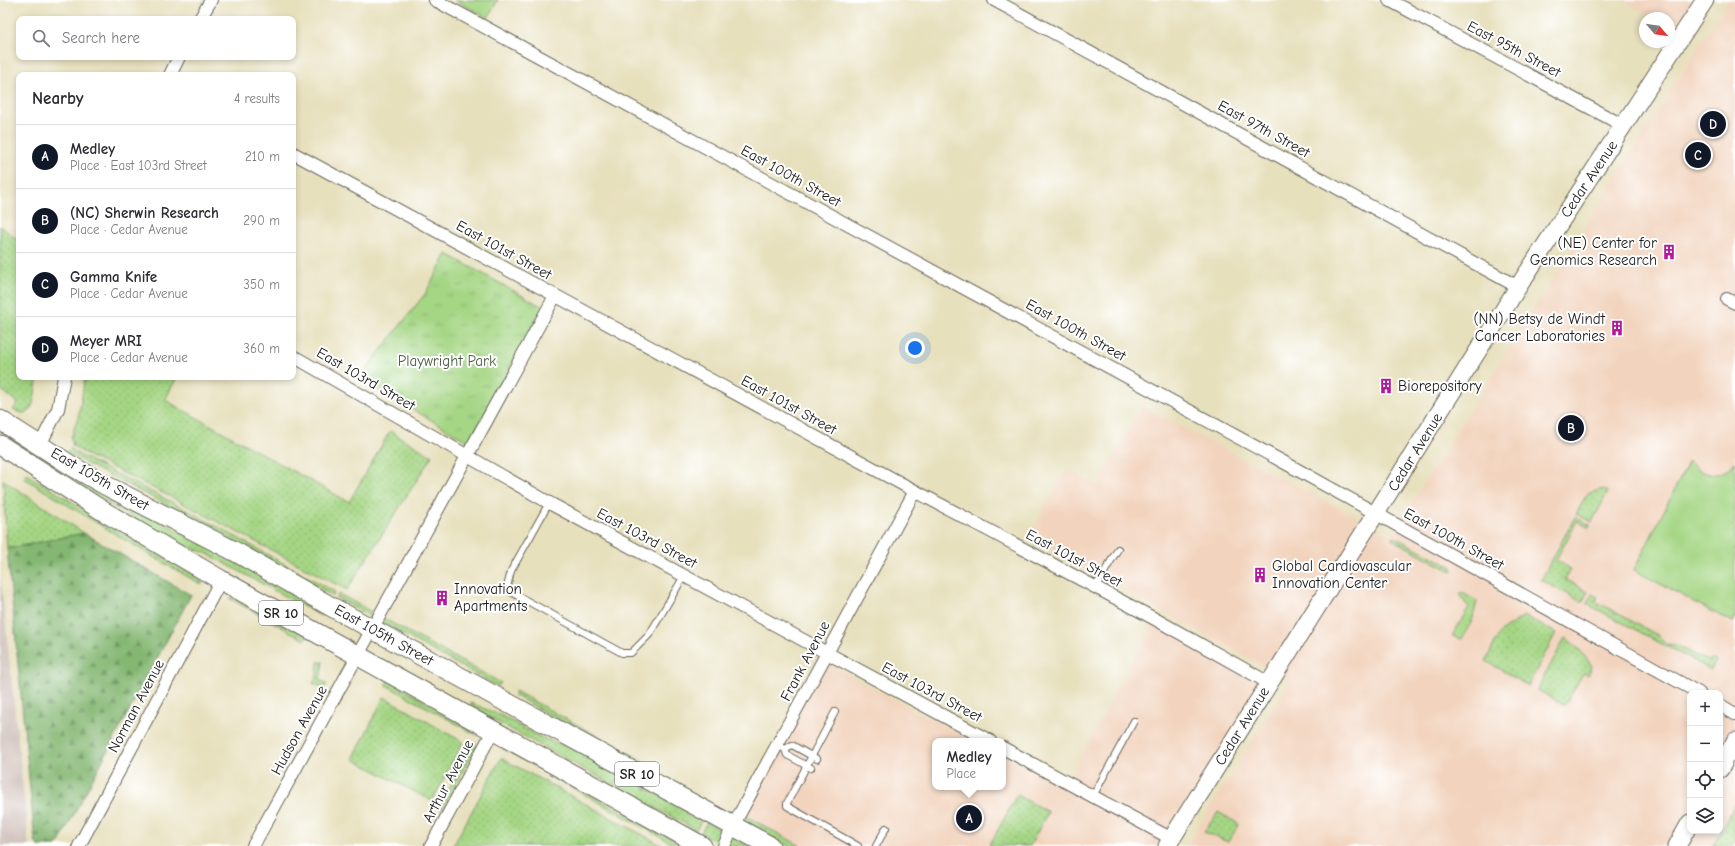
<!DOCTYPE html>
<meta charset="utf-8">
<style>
body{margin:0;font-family:"Comic Neue",sans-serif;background:#f7f7f7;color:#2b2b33}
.controls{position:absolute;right:12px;bottom:12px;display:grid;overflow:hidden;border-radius:8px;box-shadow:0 2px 6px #0003}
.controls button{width:36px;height:36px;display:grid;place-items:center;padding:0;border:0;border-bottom:1px solid #e1e1e2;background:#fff;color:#2b2b33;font:20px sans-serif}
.compass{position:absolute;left:1639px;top:12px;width:36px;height:36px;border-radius:50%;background:#fff;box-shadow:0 2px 6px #0003;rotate:119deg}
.you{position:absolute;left:915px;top:348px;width:14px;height:14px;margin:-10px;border:3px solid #fff;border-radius:50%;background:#1a73e8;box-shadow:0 0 0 6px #1a73e833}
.badge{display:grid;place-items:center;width:26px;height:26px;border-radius:50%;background:#111827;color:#fff;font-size:13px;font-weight:700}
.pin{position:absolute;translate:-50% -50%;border:2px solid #fff;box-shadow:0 1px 4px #0006}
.popup{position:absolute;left:932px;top:738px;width:74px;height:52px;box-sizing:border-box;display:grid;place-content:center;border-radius:8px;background:#fff;filter:drop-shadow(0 1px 3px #0005);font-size:13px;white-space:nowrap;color:#7c7c81}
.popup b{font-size:15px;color:#2b2b33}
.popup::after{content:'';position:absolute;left:50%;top:100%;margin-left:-8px;border:8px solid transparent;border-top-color:#fff}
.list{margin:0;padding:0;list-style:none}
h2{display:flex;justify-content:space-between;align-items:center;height:52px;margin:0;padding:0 16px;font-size:17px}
h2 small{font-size:13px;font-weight:400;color:#7c7c81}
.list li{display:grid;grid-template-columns:26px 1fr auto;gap:12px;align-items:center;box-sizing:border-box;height:64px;padding:0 16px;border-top:1px solid #e1e1e2}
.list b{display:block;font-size:15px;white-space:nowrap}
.list p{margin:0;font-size:13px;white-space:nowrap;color:#7c7c81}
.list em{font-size:13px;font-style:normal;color:#7c7c81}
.icon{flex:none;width:22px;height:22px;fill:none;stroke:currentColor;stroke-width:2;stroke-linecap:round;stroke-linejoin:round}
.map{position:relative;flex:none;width:1735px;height:846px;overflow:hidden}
.search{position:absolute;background:#fff;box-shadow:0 2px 6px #0003;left:16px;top:16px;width:280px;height:44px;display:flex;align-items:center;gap:10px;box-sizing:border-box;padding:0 14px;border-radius:8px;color:#7c7c81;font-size:15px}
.panel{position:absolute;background:#fff;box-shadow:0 2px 6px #0003;left:16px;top:72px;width:280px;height:308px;border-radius:8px}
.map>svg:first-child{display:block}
.built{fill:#f2d4be;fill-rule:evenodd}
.railway{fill:#cfc0ba}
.grass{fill:url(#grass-dots);stroke:#607950}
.forest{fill:url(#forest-firs);stroke:#506a47}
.park{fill:url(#park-tufts);stroke:#607950}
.garden{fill:#a5d684;stroke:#607950}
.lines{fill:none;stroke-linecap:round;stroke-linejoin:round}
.lane-casing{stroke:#636154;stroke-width:8}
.street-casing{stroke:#636154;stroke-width:14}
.secondary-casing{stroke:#636154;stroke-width:19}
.primary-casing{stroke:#636154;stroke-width:21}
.lane{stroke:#fff;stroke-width:6}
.street{stroke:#fff;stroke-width:12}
.secondary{stroke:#fff;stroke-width:17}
.primary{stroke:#fff;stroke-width:19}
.labels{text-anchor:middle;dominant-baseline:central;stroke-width:4;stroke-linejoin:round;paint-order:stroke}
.shield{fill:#fff;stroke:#606060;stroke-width:1}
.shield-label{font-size:14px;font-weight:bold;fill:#1c1c1c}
.street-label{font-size:15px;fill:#1c1c1c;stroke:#fff}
.poi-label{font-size:15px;fill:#1c1c1c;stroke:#fff;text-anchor:start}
.park-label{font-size:15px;fill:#4c5d40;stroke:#fff}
</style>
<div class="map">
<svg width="1735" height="846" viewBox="0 0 1735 846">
<defs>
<pattern id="grass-dots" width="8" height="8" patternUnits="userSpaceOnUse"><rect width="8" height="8" fill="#a5d684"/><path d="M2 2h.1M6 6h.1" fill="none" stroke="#8db771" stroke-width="1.8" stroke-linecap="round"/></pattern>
<pattern id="forest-firs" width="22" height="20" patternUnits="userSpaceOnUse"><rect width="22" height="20" fill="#84b772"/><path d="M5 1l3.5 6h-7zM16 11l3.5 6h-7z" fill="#6b945d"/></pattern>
<pattern id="park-tufts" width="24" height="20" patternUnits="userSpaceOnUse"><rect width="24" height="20" fill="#a5d684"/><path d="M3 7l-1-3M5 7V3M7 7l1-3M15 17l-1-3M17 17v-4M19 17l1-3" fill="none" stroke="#8db771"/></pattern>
</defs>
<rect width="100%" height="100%" fill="#fff"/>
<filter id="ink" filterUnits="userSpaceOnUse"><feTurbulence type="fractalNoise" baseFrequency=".025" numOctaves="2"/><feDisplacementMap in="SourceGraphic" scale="8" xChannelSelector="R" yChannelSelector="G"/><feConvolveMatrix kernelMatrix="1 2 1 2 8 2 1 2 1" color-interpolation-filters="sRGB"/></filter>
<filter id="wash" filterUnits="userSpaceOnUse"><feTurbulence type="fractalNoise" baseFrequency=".012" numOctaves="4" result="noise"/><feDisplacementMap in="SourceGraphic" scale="16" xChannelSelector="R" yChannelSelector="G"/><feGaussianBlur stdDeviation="0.9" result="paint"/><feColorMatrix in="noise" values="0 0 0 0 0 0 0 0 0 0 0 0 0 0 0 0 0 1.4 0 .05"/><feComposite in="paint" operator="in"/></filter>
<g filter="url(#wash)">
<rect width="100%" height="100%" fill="#e7e0bd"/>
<g class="built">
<path d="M1621,0H1705L1683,34L1669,26V18H1654Z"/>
<path d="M1728,0H1735V846H1186L1290,681L1028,538L1067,469L1098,486L1141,406L1359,518L1391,536ZM1690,693H1720V831H1690Z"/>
<path d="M1155,619L1269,683L1167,846H716L733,826L828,664L973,741H935V787H1003V756L1064,788Z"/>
</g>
<path class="railway" d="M0,572L29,846H0Z"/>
<g class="grass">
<path d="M0,226L19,241V377H38L33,404L29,412L22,413L13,410L18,403L0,389Z"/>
<path d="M85,377H177L165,400L349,502L390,431L432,456L347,590L171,497L87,455L73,446L71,438L79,414Z"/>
<path d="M16,441L324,611L321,616L206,553L171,541L63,476L14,443V442Z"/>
<path d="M70,448L79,455L191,512L335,592L333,596L189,516L87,464L68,453L67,451Z"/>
<path d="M27,474L132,539L199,577L203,584L199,583C140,550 82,514 24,478Z"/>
<path d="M3,480L84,533L7,549Z"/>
<path d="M1603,489L1608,492L1592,522L1576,514L1587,494Z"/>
<path d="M1575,517L1590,525L1589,528L1577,521L1556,560L1571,569L1565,579L1588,592L1582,602L1541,580Z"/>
<path d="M1393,536L1452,567L1453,572L1392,539Z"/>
<path d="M339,594L501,683L497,686L337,598Z"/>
<path d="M1592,594L1598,597L1595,601L1659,636L1667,644L1676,645L1709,662L1711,659L1716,661L1711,670L1587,604Z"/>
<path d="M229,598H237L307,636L305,640Z"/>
<path d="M1524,616L1556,633L1528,686L1486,661L1500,632Z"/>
<path d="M1565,638C1576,644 1585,656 1592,666L1588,675L1585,673L1582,675L1565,705L1537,690Z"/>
<path d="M318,662H323L320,680L327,684L324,688L313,683L317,675Z"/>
<path d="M388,680L473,729L477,735L386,685Z"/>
<path d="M515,691L654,767L649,770L514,695Z"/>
<path d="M384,697L463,742L432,801L353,759Z"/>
<path d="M471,703L502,716L542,738L573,748L702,819L696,830L470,707Z"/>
<path d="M474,742L477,745L443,809L439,808Z"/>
<path d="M502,748H506L686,846H677Z"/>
<path d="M501,758L663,846H453Z"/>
<path d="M1017,795L1048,812L1030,846H989Z"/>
<path d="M1735,804V840L1732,846H1713Z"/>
<path d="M1218,812L1239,824L1228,842L1204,832Z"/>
<path d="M740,813L801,846H788L739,820Z"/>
<path d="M707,822L751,846H724L701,833Z"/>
</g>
<path class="forest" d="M84,533L191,595L57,846H38L35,841L7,549Z"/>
<path class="park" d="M447,254L543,307L469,442L359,378L425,294Z"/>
<g class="garden">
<path d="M455,0H498L488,18Z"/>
<path d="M1689,461C1703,477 1721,480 1735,462V617L1732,622L1634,570Z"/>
<path d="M1461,592L1477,601L1473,618L1462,639L1452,636L1469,607L1460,596Z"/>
</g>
</g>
<g filter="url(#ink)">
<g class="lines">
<g class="lane-casing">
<g id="lane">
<path d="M549,503L511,571L507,587L511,592L622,653H631L649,635L684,576"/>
<path d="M1095,588L1118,549"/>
<path d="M835,712L787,803V806L858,846"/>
<path d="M777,745L785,749L787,755L811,768"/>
<path d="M785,749L792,745L817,759"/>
<path d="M1093,796L1134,721"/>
<path d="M876,846L886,828"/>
</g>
</g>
<g class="street-casing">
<g id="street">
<path d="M435,0L1287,464L1699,693"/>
<path d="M994,0L1518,287"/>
<path d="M1389,0L1624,126"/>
<path d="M200,19L211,0"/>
<path d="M170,75L179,57"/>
<path d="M293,153L915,491L1155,619L1269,683"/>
<path d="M1727,299L1735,303"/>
<path d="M293,356L553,505L990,741"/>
<path d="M40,445L58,409L64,377"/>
<path d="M1720,705L1735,714"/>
<path d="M1003,748L1172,839"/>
<path d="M79,846L221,580"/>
<path d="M253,846L555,296"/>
<path d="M431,846L493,731"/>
<path d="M724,846L733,826L915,491"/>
</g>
</g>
<g class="secondary-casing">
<g id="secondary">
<path d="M1728,754L1735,741"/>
<path d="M1720,769L1723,764"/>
<path d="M1167,846L1518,287L1705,0"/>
<path d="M1677,846L1690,823"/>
</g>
</g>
<g class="primary-casing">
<g id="primary">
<path d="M0,420L72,466L105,485L236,552L330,606L770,846"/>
<path d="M0,445L103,511L221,580L702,846"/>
</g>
</g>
<use href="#lane" class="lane"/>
<use href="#street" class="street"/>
<use href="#secondary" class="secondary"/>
<use href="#primary" class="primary"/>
</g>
</g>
<defs>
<g id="building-bare" transform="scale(1.2)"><path d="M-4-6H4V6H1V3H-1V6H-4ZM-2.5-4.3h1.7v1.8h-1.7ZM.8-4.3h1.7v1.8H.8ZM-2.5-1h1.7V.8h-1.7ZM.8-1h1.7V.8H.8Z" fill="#b5179e" stroke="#fff" stroke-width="2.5" paint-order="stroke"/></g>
</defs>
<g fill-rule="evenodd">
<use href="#building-bare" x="1669" y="252"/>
<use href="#building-bare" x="1617" y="328"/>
<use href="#building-bare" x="1386" y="386"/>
<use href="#building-bare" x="1260" y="575"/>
<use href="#building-bare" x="442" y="598"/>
</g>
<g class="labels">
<g class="shield">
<rect x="259" y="601" width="44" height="24" rx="3"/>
<rect x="615" y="762" width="44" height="24" rx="3"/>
</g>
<g class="shield-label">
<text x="281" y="613">SR 10</text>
<text x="637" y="774">SR 10</text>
</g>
<g class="street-label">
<text transform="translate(1514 49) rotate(28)">East 95th Street</text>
<text transform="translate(1264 129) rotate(29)">East 97th Street</text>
<text transform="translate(791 176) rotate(29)">East 100th Street</text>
<text transform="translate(1589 179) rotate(-56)">Cedar Avenue</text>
<text transform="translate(504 250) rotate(29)">East 101st Street</text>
<text transform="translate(1076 330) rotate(29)">East 100th Street</text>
<text transform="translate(366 379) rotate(30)">East 103rd Street</text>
<text transform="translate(789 405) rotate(29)">East 101st Street</text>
<text transform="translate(1415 452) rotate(-58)">Cedar Avenue</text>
<text transform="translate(100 479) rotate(30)">East 105th Street</text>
<text transform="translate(647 538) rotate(28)">East 103rd Street</text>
<text transform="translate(1454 539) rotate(29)">East 100th Street</text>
<text transform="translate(1074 558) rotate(28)">East 101st Street</text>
<text transform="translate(384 635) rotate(29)">East 105th Street</text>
<text transform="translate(805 661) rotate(-62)">Frank Avenue</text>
<text transform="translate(932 692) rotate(28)">East 103rd Street</text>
<text transform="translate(136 706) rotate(-62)">Norman Avenue</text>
<text transform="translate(1242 726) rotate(-58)">Cedar Avenue</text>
<text transform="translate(299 730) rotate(-61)">Hudson Avenue</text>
<text transform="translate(448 781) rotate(-62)">Arthur Avenue</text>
</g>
<g class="poi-label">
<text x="1657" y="243" text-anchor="end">(NE) Center for<tspan x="1657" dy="17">Genomics Research</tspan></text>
<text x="1605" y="319" text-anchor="end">(NN) Betsy de Windt<tspan x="1605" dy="17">Cancer Laboratories</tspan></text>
<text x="1398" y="386">Biorepository</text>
<text x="1272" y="566">Global Cardiovascular<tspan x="1272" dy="17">Innovation Center</tspan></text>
<text x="454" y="589">Innovation<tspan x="454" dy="17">Apartments</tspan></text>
</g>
<g class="park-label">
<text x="447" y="361">Playwright Park</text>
</g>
</g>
</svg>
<div class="controls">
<button>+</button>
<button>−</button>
<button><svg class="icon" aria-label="locate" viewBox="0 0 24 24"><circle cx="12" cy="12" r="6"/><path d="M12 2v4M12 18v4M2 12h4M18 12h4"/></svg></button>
<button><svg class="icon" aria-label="layers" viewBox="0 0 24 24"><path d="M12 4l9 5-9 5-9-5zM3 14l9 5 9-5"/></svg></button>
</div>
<svg class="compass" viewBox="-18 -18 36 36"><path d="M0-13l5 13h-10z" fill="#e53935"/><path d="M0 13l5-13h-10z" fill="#7c7c81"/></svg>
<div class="you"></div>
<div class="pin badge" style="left:969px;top:818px">A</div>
<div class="popup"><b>Medley</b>Place</div>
<div class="pin badge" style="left:1571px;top:428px">B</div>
<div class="pin badge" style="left:1698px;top:155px">C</div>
<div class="pin badge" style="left:1713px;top:124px">D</div>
<div class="search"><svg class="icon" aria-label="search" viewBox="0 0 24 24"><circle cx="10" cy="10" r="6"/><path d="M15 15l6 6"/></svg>Search here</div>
<section class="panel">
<h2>Nearby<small>4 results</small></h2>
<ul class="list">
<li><span class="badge">A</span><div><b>Medley</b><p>Place · East 103rd Street</p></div><em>210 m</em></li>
<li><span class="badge">B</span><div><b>(NC) Sherwin Research</b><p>Place · Cedar Avenue</p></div><em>290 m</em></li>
<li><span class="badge">C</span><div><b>Gamma Knife</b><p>Place · Cedar Avenue</p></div><em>350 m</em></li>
<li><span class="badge">D</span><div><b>Meyer MRI</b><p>Place · Cedar Avenue</p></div><em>360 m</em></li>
</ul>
</section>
</div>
